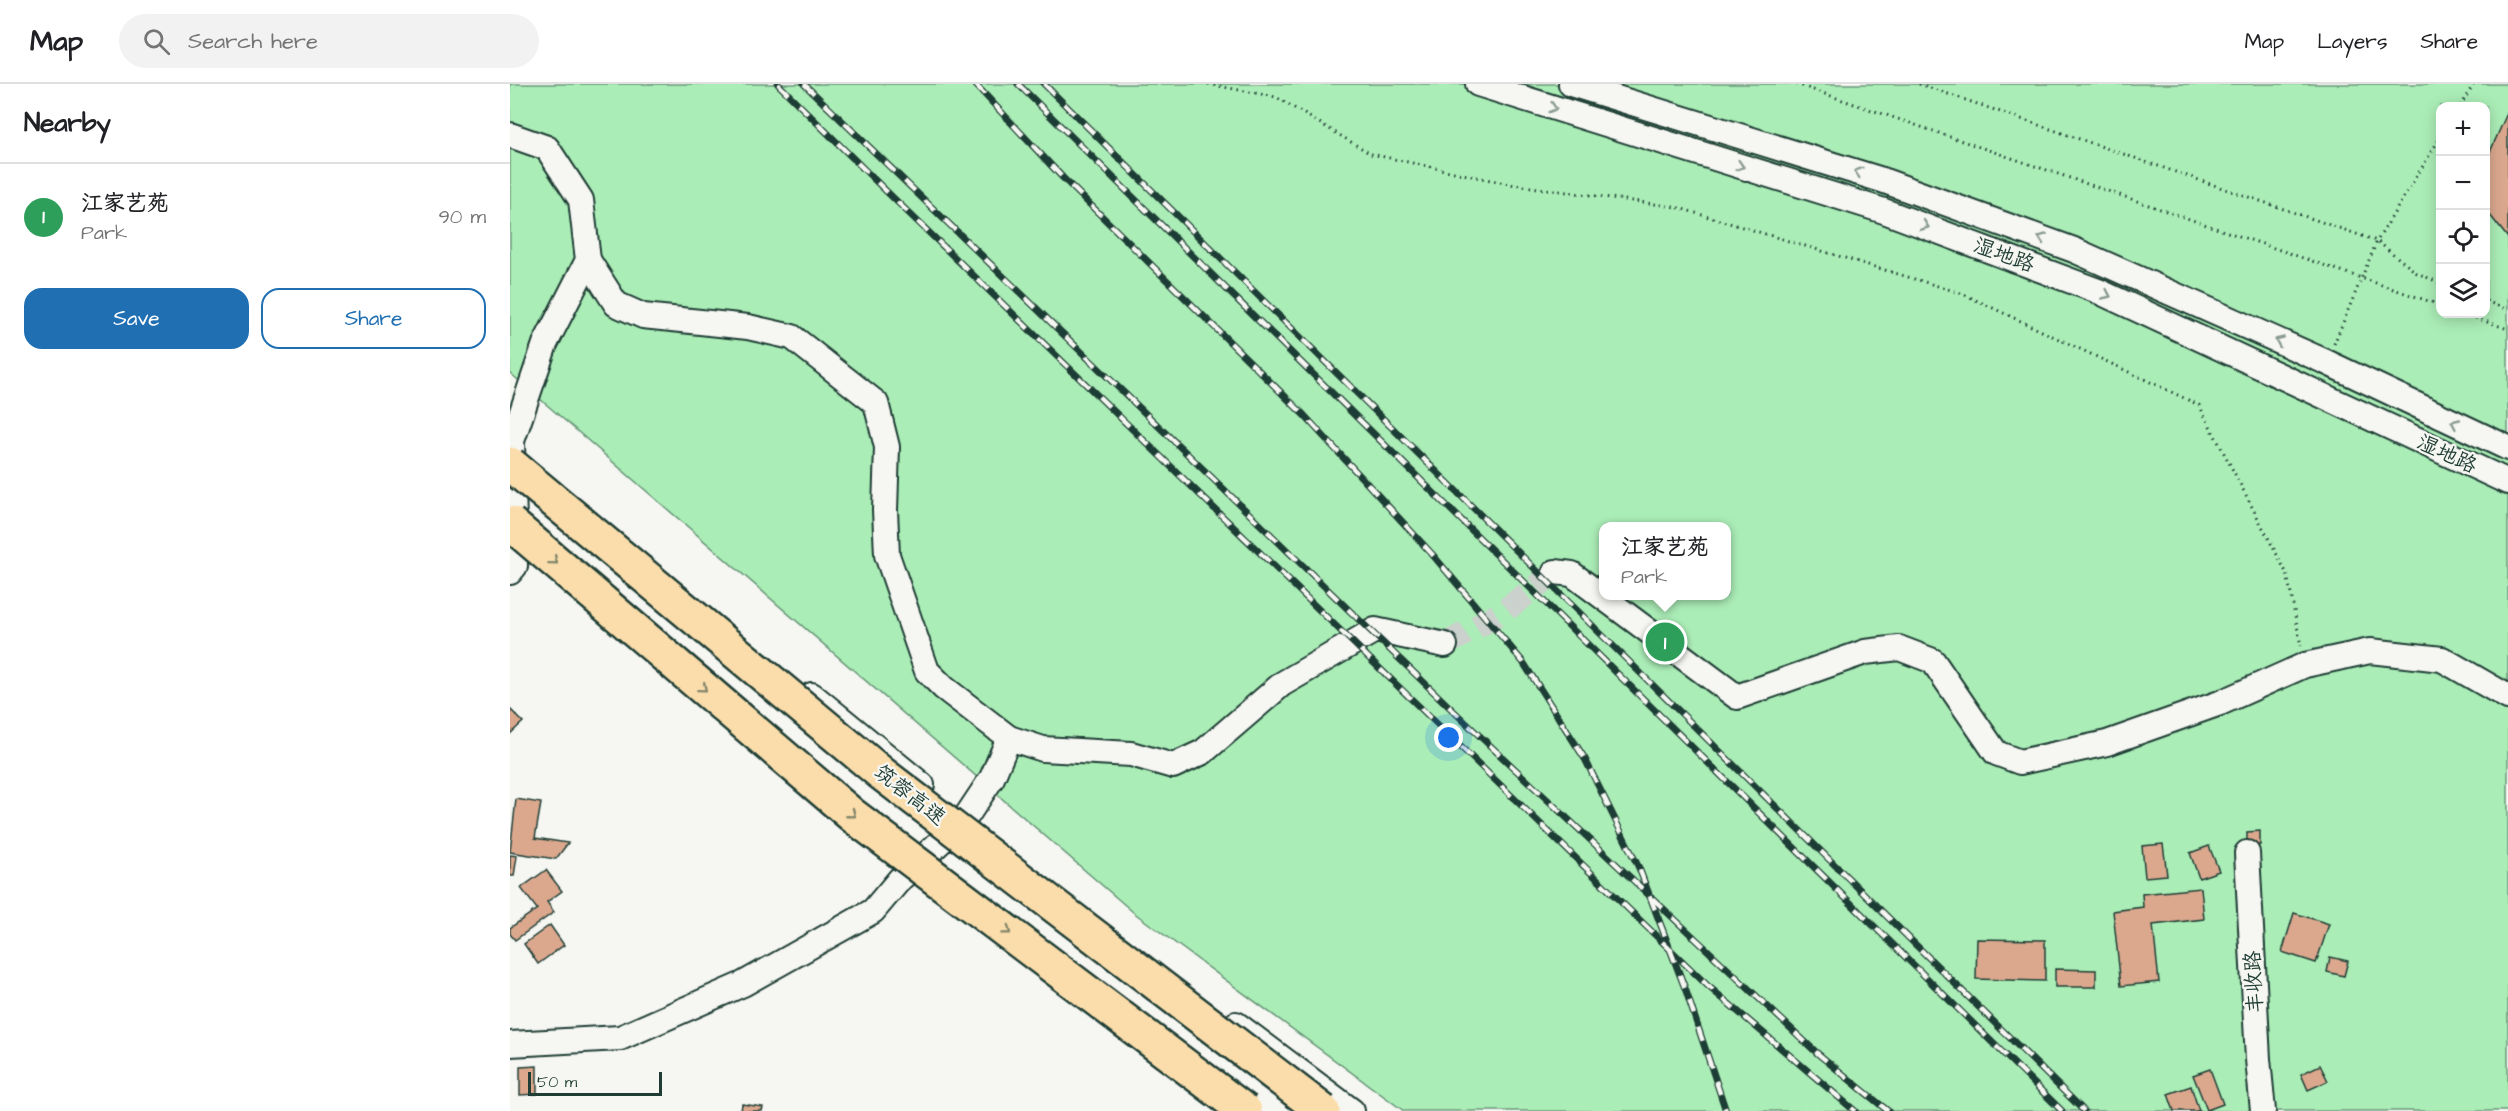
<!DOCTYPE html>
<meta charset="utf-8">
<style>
body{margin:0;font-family:"Architects Daughter","LXGW WenKai TC",sans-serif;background:#f2f2f2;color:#202124}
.controls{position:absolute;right:18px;top:18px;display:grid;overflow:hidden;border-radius:12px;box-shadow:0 3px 15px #0003}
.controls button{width:54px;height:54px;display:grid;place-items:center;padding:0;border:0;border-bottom:2px solid #e0e0e0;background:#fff;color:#202124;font:30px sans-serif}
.scale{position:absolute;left:18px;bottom:15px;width:134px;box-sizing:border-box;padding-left:6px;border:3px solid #1f3d34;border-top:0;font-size:16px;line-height:21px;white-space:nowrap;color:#1f3d34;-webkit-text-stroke:4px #f6f6f2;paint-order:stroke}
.you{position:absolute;left:939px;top:654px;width:21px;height:21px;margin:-15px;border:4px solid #fff;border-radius:50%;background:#1a73e8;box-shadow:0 0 0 9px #1a73e833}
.badge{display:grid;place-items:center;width:39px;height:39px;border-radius:50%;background:#1f6fb2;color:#fff;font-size:20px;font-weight:700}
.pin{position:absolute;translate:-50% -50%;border:3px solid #fff;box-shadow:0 2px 6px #0006}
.popup{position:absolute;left:1089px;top:438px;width:132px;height:78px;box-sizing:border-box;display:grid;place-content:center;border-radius:12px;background:#fff;filter:drop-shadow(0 2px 4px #0005);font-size:20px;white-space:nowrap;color:#757577}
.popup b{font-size:22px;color:#202124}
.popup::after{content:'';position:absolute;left:50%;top:100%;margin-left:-12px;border:12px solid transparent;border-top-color:#fff}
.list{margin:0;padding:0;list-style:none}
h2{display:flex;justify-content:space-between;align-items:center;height:78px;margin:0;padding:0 24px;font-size:26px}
h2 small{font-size:20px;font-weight:400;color:#757577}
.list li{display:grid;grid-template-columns:39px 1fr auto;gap:18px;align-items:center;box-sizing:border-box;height:108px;padding:0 24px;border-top:2px solid #e0e0e0}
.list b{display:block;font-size:22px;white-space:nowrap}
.list p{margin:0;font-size:20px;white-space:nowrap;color:#757577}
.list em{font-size:20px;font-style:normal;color:#757577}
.actions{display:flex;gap:12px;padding:18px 24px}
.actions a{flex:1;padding:14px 0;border:2px solid #1f6fb2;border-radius:18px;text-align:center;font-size:21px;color:#1f6fb2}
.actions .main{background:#1f6fb2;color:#fff}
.icon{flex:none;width:33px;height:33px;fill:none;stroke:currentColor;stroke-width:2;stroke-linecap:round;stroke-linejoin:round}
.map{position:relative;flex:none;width:1998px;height:1027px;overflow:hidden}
header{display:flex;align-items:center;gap:36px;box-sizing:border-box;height:84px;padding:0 30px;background:#fff;border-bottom:2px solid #e0e0e0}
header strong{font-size:28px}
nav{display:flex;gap:33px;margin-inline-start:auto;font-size:21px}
.search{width:420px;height:54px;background:#f2f2f2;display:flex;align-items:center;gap:15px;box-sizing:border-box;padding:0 21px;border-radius:33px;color:#757577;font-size:22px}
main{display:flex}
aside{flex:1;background:#fff}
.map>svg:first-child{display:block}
.green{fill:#abedb7;stroke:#659576;stroke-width:1.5;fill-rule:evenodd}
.building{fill:#dba88e;stroke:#1f3d34;stroke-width:1.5}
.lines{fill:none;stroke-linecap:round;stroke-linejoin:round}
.minor-tunnel{stroke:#cbd1cc;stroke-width:24;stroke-dasharray:24 12;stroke-linecap:butt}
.minor-casing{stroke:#1f3d34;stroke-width:28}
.path{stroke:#1f3d34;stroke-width:3;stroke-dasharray:1.5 4.5;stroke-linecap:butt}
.minor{stroke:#f6f6f2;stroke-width:24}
.rail-casing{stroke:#1f3d34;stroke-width:7}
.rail{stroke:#f6f6f2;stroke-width:4.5;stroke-dasharray:14;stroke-linecap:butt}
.highway-bridge-casing{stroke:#1f3d34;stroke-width:38;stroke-linecap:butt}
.highway-bridge{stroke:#fbddab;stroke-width:33}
.oneway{stroke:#8a9a93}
.oneway2{stroke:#82856a}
.labels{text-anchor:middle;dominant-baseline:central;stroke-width:4.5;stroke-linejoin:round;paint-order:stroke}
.street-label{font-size:21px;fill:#1f3d34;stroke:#f6f6f2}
</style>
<header>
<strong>Map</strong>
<div class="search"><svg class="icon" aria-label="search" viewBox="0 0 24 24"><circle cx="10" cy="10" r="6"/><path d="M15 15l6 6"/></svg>Search here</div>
<nav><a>Map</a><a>Layers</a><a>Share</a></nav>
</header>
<main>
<aside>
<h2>Nearby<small></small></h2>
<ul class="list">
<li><span class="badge" style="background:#2e9e5b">1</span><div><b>江家艺苑</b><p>Park</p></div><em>90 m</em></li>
</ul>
<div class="actions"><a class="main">Save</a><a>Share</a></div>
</aside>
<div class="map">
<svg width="1998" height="1027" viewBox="0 0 1998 1027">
<rect width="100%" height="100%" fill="#f6f6f2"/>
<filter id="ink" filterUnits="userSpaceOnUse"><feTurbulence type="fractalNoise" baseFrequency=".0167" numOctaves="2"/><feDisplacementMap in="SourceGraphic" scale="12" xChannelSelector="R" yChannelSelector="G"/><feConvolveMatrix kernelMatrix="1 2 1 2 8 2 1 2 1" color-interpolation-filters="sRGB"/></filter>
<g filter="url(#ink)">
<path class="green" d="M0,0H1998V1027H894L623,828L0,289ZM1930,22H1976V230H1930ZM1094,442H1216V512H1094Z"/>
<g class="building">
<path d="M1998,27V154L1976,126V77Z"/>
<path d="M0,625L13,638L0,650Z"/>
<path d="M6,715L31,719L25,754L58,759L46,775L0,768Z"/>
<path d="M1750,747V761L1737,762V748Z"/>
<path d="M1653,760L1657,791L1635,793L1632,762Z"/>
<path d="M1699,762L1709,787L1689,794L1680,769Z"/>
<path d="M0,771L7,772L4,792H0Z"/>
<path d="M36,786L52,807L37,818L44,828L5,856L0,850V844L27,825L11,804Z"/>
<path d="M1691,804L1694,835L1643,841L1649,898L1611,902L1603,827L1633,823L1632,810Z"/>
<path d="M1784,829L1819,840L1806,879L1772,868Z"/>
<path d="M40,841L54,861L28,880L14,860Z"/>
<path d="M1467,855L1535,856V897L1466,895Z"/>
<path d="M1820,873L1838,877L1834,892L1817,888Z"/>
<path d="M1545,885L1586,886V903H1545Z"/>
<path d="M1810,981L1818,997L1798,1006L1791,990Z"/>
<path d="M27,982V1010L10,1011V983Z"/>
<path d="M1700,985L1713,1020L1697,1026L1683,991Z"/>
<path d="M1681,1002L1689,1027H1664L1658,1010Z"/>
<path d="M232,1020L253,1023L252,1027H231Z"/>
</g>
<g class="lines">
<path class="minor-tunnel" d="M935,561L994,527L1045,488"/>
<g class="minor-casing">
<g id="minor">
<path d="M968,0L1374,127L1588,207L1998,398"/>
<path d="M1061,0L1372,96L1564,166L1816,278L1998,364"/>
<path d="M0,51L37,64L71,116L78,176L35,260L2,357L5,482L0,488"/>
<path d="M78,176L106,220L133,232L238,243L282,253L366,319L377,363L375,426L377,471L417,587L434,604L499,654L533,665L621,670L663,682L693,668L772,600L865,546L935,561"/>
<path d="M1045,488L1062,490L1227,613L1355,568L1389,564L1423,577L1486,669L1510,678L1597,659L1710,619L1795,581L1860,567L1932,575L1998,613"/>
<path d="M302,611L412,701"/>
<path d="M1737,769L1748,975L1753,1027"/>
<path d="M726,940L842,1027"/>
<path d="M0,960L110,954L233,900L363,827L390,795L454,736L482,694L499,654"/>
</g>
</g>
<g class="path">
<path d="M698,0L766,13L861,70L999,100L1166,123L1451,209L1689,321L1777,490L1791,562"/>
<path d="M1286,0L1930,221"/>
<path d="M1409,0L1867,157L1907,189L1930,199"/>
<path d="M1950,22L1964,0"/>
<path d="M1976,217L1998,226"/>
<path d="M1954,230L1998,245"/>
<path d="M1824,260L1867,157L1930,54"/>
</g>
<use href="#minor" class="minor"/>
<g class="rail-casing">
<g id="rail">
<path d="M268,0L374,105L1198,902L1345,1027"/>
<path d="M294,0L956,639L1307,969L1378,1027"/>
<path d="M465,0L553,94L794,331L922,470L1013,578L1075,675L1129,784L1176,907L1216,1027"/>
<path d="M508,0L1552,1027"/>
<path d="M534,0L1574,1027"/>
</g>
</g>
<use href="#rail" class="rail"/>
<g class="highway-bridge-casing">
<g id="highway-bridge">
<path d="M0,380L371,689L813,1027"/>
<path d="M0,439L342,731L735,1027"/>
</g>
</g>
<use href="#highway-bridge" class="highway-bridge"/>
</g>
<defs><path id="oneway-chevron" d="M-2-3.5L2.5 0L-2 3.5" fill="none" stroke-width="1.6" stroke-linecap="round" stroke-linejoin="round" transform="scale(1.5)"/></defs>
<g class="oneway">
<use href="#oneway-chevron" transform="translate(1043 24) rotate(17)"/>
<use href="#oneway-chevron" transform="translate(1230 82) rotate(17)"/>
<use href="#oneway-chevron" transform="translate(1348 88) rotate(-163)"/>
<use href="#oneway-chevron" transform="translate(1415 142) rotate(20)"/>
<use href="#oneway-chevron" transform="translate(1532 154) rotate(-160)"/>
<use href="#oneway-chevron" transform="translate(1597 211) rotate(25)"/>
<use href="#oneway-chevron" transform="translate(1769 257) rotate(-156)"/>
<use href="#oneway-chevron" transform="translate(1945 339) rotate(-155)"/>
</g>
<g class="oneway2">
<use href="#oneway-chevron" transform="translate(44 477) rotate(40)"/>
<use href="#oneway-chevron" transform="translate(193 604) rotate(40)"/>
<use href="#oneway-chevron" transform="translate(342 730) rotate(39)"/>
<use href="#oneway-chevron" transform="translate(497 847) rotate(37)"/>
</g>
</g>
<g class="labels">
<g class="street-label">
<text transform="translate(1494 171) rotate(20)">湿地路</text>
<text transform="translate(1937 370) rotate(25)">湿地路</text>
<text transform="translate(400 711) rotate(38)">筑蓉高速</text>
<text transform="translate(1744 898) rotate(-93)">丰收路</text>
</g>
</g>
</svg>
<div class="controls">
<button>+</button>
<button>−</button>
<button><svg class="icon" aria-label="locate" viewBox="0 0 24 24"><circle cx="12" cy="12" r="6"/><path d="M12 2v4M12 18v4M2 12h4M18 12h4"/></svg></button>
<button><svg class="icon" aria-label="layers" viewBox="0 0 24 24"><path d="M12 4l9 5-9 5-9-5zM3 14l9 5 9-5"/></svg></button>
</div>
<div class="scale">50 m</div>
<div class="you"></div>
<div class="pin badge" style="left:1155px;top:558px;background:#2e9e5b">1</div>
<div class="popup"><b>江家艺苑</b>Park</div>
</div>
</main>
